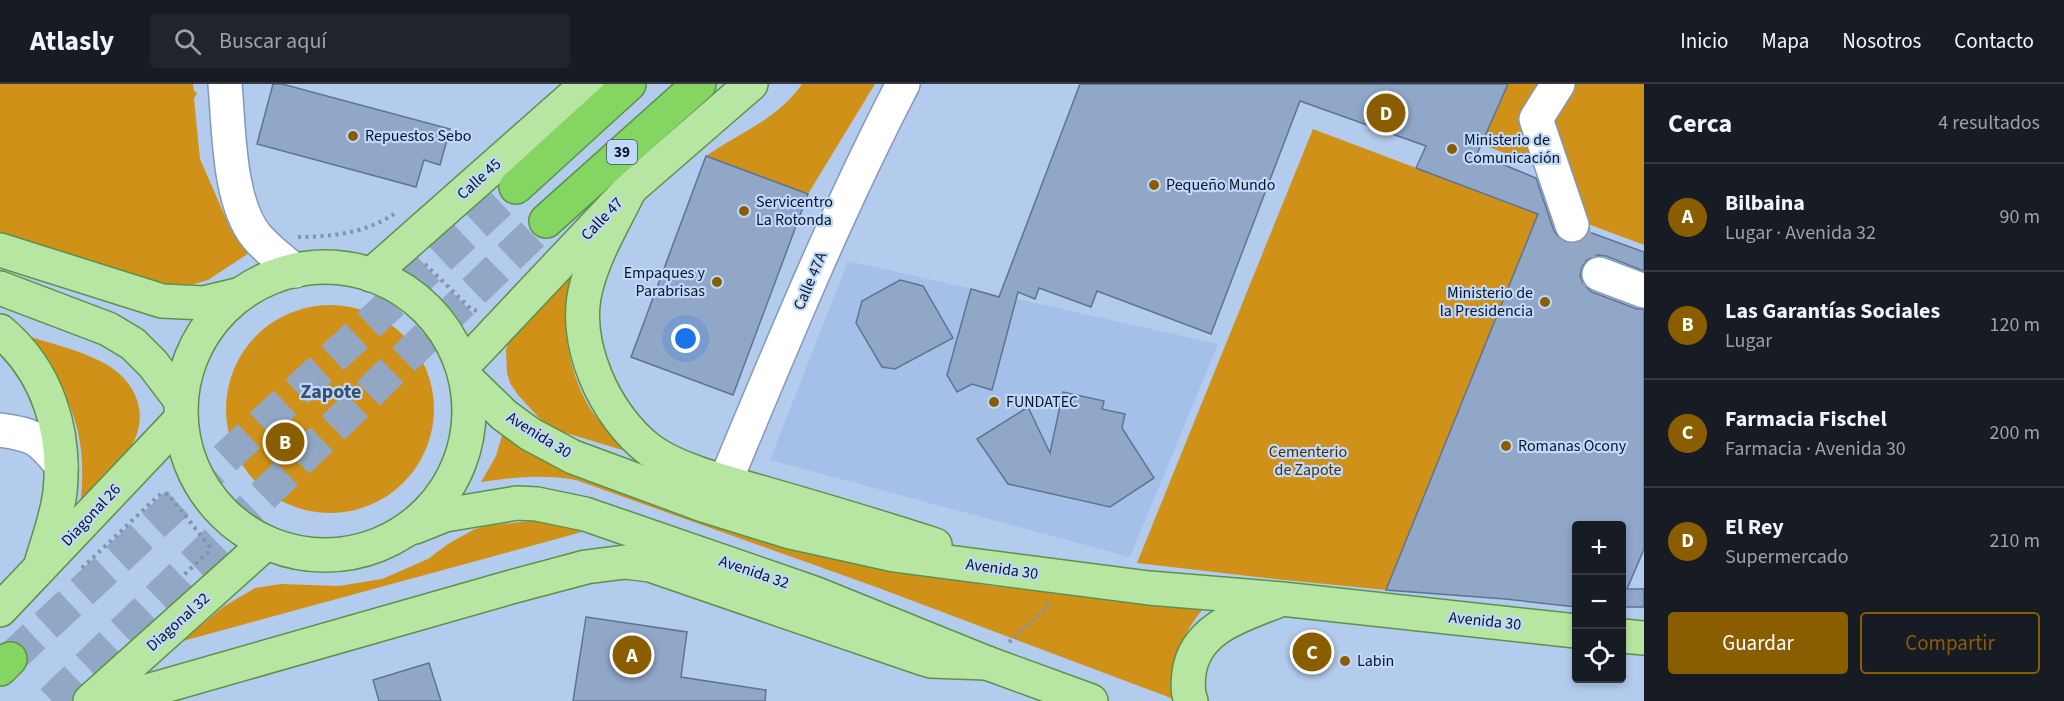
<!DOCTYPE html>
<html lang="es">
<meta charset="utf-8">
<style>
body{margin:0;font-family:"Source Sans 3",sans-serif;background:#20242c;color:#f1f3f6}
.controls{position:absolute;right:18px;bottom:18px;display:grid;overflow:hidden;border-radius:6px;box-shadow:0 3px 9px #0003}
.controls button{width:54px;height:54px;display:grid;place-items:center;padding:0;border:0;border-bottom:2px solid #363941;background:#171b24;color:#f1f3f6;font:30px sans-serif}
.you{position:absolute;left:686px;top:255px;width:21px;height:21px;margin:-15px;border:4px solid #fff;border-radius:50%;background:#1a73e8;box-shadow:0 0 0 9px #1a73e833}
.badge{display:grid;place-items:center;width:39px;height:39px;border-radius:50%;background:#8a5e00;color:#fff;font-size:20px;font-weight:700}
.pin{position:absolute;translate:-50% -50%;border:3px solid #fff;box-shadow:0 2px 6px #0006}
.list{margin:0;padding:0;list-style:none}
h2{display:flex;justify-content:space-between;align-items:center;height:78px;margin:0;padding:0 24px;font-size:26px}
h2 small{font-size:20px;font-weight:400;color:#9ea1a6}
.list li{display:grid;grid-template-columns:39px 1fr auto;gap:18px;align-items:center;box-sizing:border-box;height:108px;padding:0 24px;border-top:2px solid #363941}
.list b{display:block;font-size:22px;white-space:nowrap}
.list p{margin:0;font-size:20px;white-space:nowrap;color:#9ea1a6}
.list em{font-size:20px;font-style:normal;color:#9ea1a6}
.actions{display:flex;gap:12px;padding:18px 24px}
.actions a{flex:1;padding:14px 0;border:2px solid #8a5e00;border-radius:6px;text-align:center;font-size:21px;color:#8a5e00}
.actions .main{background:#8a5e00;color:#fff}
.icon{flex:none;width:33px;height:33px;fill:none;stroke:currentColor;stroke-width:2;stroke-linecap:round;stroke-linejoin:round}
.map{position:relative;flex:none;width:1644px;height:617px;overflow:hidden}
header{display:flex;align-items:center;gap:36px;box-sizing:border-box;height:84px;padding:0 30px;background:#171b24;border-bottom:2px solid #363941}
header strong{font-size:28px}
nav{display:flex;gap:33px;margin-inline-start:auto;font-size:21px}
.search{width:420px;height:54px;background:#20242c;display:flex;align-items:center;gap:15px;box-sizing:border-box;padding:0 21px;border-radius:6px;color:#9ea1a6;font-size:22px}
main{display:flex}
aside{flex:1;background:#171b24}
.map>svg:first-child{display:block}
.built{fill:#a4c0e8}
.green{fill:#cf9117}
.building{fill:#90a7c8;stroke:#5e7493;stroke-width:1.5}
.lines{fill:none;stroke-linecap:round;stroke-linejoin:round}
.minor-tunnel{stroke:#92a7c4;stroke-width:33;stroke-dasharray:33 16;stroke-linecap:butt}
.highway-tunnel{stroke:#92a7c4;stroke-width:33;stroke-dasharray:33 16;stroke-linecap:butt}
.minor-casing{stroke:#8299ba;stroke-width:36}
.major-casing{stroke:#5b924b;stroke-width:36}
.highway-casing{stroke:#5b924b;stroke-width:36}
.path{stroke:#8093ae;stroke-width:4;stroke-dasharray:3 4.5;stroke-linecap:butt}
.minor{stroke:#fff;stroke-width:33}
.major{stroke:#b6e6a1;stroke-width:33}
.highway{stroke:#85d562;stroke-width:33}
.poi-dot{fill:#8a5e00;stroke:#bfd8fb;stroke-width:2}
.labels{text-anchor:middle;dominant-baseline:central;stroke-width:4.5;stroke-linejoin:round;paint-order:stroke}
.shield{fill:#bfd8fb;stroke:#425062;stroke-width:1.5}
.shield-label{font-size:15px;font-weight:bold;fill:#0d1521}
.poi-label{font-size:16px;fill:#0d1521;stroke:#bfd8fb;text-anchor:start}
.street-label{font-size:16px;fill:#0d1521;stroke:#bfd8fb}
.park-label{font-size:16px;fill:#4c3200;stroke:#bfd8fb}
.quarter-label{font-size:20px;font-weight:bold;fill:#3b4f6c;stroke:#bfd8fb}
</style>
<header>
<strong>Atlasly</strong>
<div class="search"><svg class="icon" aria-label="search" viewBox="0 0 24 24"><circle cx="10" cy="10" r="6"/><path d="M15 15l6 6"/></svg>Buscar aquí</div>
<nav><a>Inicio</a><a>Mapa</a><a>Nosotros</a><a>Contacto</a></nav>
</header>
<main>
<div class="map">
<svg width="1644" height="617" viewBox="0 0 1644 617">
<rect width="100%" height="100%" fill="#b3cbed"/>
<path class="built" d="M848,177L1218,260L1130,473L770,376Z"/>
<g class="green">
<path d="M0,0H193L194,7L197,9L194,15L200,75L232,148L249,169L208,196L177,205L0,151Z"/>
<path d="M802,0H875L808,110L706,72C740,48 777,36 802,0Z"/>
<path d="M1508,0H1550L1541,83L1481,60Z"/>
<path d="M1564,0H1644V161L1575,135L1542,35Z"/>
<path d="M1313,45L1538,130L1386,506L1266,494L1137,479Z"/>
<path d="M575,179C559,226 564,279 589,323C600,340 615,354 629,368L556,346L544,339L518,311L510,299L507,289L506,266L515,238Z"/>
<circle cx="330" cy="325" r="104"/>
<path d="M28,252C52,260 79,266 102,278C139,297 152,335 127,369C114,387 97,401 81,415C88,346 68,306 28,252Z"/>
<path d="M504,345L814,469L991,502L1203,525C1174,560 1179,575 1179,617L876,503L576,396C544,390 514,393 481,398L496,372Z"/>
<path d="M531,437L564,441L582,448L183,557L223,523L255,504L281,500L339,502L382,495L428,475L448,460L473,446L485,442Z"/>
</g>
<g class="building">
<path d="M273,0H282L450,45L440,81L424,76L416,103L257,60Z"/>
<path d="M1080,0H1508L1477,70L1536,94L1554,147L1560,155L1569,159H1577L1586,154L1589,148L1644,168V187L1606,172L1597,171L1587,176L1582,183L1580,192L1584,201L1592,208L1637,225H1644V465L1627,505H1644V523H1622V441H1576V523L1505,515L1386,506L1538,130L1416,84L1426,62L1300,17L1211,250L1097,207L1091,223L1039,204L1035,215L1018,208L992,306L972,300L957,308L947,291L971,205L999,213Z"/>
<path d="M706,72L808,110L733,311L631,273Z"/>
<path d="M900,196L923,202L953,254L895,285L882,283L856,239L862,217Z"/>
<path d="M1063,308L1104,317L1102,325L1125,330L1122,344L1154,394L1110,423L1008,400L977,355L1028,323L1050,369Z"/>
<path d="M586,533L687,548L681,593L766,606L765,617H573Z"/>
<path d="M429,579L441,617H379L373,596Z"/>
</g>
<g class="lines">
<path class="minor-tunnel" d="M1572,141L1584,185L1599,190"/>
<g class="highway-tunnel">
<path d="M10,575L516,103"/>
<path d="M52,617L546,137"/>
</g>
<g class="minor-casing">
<g id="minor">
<path d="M225,0C229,43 228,119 257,153C268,166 282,176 295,187"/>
<path d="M1558,0L1536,35L1572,141"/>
<path d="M1599,190L1644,207"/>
<path d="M0,346C35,351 39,354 61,381"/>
<path d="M725,398C781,264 836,129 903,0"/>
</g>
</g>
<g class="major-casing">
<g id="major">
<path d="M630,105C615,136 596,167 587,200C570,257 605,332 650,366C677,386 728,399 760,408C819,425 877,442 935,461"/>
<path d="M0,166L162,217L204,219L241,210"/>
<circle cx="325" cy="327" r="144"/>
<path d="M371,191L587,0"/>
<path d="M0,204L108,245L133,260L153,280L181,317"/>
<path d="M0,247C48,287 66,348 60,408C57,433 48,456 41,480"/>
<path d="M463,282L630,105L751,0"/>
<path d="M467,295L504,331L530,350L573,373L703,421L790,448L894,471L1149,504L1282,515L1576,547"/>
<path d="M415,443L445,431L517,419L537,420L585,430L814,509L987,579L1091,617"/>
<path d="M0,526L181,335"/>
<path d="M1622,552L1644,554"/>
<path d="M90,617L266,459"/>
<path d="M112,617L511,503L586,483L625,478L650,481L921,574L931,577L987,579"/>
<path d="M1191,617C1187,608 1188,598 1189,589C1195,545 1239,532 1275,518"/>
</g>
</g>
<g class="highway-casing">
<g id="highway">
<path d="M516,103L629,0"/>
<path d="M546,137L699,0"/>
<path d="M0,585L10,575"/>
</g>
</g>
<g class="path">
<path d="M298,153C331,153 366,149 394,130"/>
<path d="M425,180L471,225L477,227"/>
<path d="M82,484L157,413L161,410H168L210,463L208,468L184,491"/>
<path d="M1009,558L1047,523V519"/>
</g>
<use href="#minor" class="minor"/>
<use href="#major" class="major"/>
<use href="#highway" class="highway"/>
</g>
<g class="poi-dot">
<circle cx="353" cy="52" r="6"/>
<circle cx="1452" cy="65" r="6"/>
<circle cx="1154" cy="101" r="6"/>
<circle cx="744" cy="127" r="6"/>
<circle cx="717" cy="198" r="6"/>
<circle cx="1545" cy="218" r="6"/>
<circle cx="994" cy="318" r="6"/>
<circle cx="1506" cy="362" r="6"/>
<circle cx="1345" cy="577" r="6"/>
</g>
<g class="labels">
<rect class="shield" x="607" y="56" width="30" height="24" rx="4.5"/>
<g class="shield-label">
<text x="622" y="68">39</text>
</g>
<g class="poi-label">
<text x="365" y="52">Repuestos Sebo</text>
<text x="1464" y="56">Ministerio de<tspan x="1464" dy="18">Comunicación</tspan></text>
<text x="1166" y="101">Pequeño Mundo</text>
<text x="756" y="118">Servicentro<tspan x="756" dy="18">La Rotonda</tspan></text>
<text x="705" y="189" text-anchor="end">Empaques y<tspan x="705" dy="18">Parabrisas</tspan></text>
<text x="1533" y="209" text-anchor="end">Ministerio de<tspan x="1533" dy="18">la Presidencia</tspan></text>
<text x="1006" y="318">FUNDATEC</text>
<text x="1518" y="362">Romanas Ocony</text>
<text x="1357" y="577">Labin</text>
</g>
<g class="street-label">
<text transform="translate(479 95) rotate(-42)">Calle 45</text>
<text transform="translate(602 135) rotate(-46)">Calle 47</text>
<text transform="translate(810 197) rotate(-67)">Calle 47A</text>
<text transform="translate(539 351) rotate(32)">Avenida 30</text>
<text transform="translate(91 431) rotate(-47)">Diagonal 26</text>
<text transform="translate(1002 485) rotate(8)">Avenida 30</text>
<text transform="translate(754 488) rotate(19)">Avenida 32</text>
<text transform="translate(1485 537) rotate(6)">Avenida 30</text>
<text transform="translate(178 538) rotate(-42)">Diagonal 32</text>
</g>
<g class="park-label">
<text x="1308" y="368">Cementerio<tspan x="1308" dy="18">de Zapote</tspan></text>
</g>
<g class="quarter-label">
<text x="331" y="308">Zapote</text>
</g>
</g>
</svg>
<div class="controls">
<button>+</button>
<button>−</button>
<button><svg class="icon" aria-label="locate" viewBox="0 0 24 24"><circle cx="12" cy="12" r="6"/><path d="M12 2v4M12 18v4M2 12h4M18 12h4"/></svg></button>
</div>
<div class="you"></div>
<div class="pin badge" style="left:632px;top:571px">A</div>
<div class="pin badge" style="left:285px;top:358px">B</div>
<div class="pin badge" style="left:1312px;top:568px">C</div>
<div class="pin badge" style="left:1386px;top:29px">D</div>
</div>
<aside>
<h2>Cerca<small>4 resultados</small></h2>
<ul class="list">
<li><span class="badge">A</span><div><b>Bilbaina</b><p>Lugar · Avenida 32</p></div><em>90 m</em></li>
<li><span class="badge">B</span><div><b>Las Garantías Sociales</b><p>Lugar</p></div><em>120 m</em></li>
<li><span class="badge">C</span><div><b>Farmacia Fischel</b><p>Farmacia · Avenida 30</p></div><em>200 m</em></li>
<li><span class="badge">D</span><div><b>El Rey</b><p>Supermercado</p></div><em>210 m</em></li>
</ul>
<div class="actions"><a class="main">Guardar</a><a>Compartir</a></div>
</aside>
</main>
